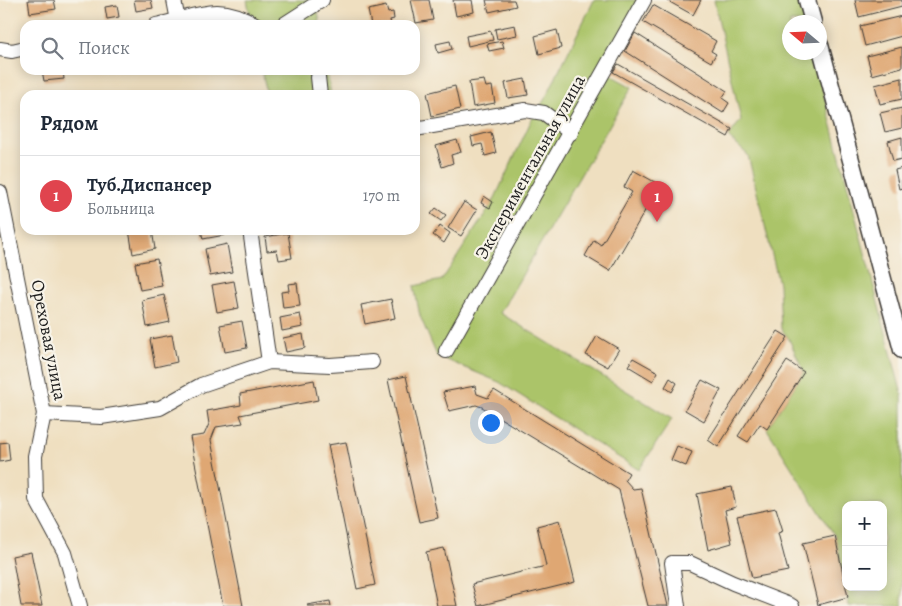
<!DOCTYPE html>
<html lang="ru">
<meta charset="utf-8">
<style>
body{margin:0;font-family:Alegreya,serif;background:#f2f2f3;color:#1f2937}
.controls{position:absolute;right:15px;bottom:15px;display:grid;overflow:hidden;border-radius:10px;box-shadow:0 2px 12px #0003}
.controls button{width:45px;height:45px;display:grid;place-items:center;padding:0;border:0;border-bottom:1px solid #e0e1e3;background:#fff;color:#1f2937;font:25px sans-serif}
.compass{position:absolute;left:782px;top:15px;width:45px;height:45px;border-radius:50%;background:#fff;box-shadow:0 2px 12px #0003;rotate:289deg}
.you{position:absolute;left:490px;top:422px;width:18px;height:18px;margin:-12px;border:4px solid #fff;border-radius:50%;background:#1a73e8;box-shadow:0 0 0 8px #1a73e833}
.badge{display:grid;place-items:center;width:32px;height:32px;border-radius:50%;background:#b45309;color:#fff;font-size:16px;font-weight:700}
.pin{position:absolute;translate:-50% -41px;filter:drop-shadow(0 1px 2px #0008)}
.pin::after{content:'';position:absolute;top:26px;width:18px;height:15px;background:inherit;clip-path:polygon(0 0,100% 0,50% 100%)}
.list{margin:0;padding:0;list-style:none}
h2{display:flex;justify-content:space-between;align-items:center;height:65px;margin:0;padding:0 20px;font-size:21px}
h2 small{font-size:16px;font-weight:400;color:#747a83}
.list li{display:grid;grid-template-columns:32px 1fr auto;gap:15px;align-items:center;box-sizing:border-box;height:80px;padding:0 20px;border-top:1px solid #e0e1e3}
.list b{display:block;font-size:19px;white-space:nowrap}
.list p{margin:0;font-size:16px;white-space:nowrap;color:#747a83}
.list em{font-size:16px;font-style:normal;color:#747a83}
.icon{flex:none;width:28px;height:28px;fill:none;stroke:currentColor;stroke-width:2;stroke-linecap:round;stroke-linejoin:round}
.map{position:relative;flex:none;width:902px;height:606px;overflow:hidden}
.search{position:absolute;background:#fff;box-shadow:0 2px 12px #0003;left:20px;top:20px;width:400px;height:55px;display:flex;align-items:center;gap:12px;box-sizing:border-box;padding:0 18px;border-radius:15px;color:#747a83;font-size:19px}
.panel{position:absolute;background:#fff;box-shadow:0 2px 12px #0003;left:20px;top:90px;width:400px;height:145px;border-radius:15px}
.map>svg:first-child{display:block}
.green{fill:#abc469;stroke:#647042}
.building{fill:#dfa773}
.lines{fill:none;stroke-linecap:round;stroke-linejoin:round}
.minor-casing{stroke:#3c3935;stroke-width:16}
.major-casing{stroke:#3c3935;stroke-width:19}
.minor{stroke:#fff;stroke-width:14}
.major{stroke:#fff;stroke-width:16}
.labels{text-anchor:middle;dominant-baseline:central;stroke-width:4.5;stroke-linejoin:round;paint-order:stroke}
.street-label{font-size:18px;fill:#1c1c1c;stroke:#f7f3e8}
</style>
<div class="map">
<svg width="902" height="606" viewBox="0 0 902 606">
<rect width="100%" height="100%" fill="#f7f3e8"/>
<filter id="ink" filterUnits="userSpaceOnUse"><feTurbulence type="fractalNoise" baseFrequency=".02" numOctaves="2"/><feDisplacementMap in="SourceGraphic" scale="10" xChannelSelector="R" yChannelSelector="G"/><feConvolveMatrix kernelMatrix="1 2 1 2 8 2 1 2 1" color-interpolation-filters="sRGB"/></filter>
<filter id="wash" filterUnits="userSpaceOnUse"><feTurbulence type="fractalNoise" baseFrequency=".0096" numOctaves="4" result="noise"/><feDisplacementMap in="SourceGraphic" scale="20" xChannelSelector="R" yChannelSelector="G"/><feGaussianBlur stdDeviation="1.12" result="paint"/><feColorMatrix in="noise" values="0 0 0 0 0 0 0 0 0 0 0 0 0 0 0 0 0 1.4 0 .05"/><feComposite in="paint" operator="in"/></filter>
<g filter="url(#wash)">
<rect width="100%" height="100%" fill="#efdfc0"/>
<g class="green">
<path d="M247,0H324L318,11L320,25H252Z"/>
<path d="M594,0H644L605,72L632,87L500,313L672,419L639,470L499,382L437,356L420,316L414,286L442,280L493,202L531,121L546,97Z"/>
<path d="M714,0H799L805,22H790V52L813,53L902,395V606H849L846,587H883V505H846V585L835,536L767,429L804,372L788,337L781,329L779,284L748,155L728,137L741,120Z"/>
<path d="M262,70H327L331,95H267Z"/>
</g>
<g id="blocks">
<g class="building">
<path d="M28,0H54L56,9L30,13Z"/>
<path d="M134,0H151L153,8L136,11Z"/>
<path d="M411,0H429L433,20L416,23Z"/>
<path d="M453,0H472L474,12L456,16Z"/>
<path d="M486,0H514L516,6L489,12Z"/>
<path d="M666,0H701L693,15Z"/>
<path d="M855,0H902V6L859,17Z"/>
<path d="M117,5L119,17L107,19L105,7Z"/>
<path d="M653,5L716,41L711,51L716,54L711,62L643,22Z"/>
<path d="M386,6L388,13L393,12L394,19L390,20L391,25H371L368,10Z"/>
<path d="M902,16V36L865,46L860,26Z"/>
<path d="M515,25L517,35L497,39L495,29Z"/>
<path d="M557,30L561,48L539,54L535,36Z"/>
<path d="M491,31L493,40L468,46L466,36Z"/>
<path d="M635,33L727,91L722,98L729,103L723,113L625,51Z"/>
<path d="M450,41L452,49L438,53L436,44Z"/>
<path d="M502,41L504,48L489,51L487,44Z"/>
<path d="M902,47V67L872,75L867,56Z"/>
<path d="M618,64L732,129L728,137L613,72Z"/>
<path d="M42,70H63L64,79L44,81Z"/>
<path d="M902,78V99L880,104L875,85Z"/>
<path d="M525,79L528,95L508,98L505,83Z"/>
<path d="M484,80L486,87L492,86L495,103L473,107L469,82Z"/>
<path d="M455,86L460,109L432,116L427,93Z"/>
<path d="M902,108V128L885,132L880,113Z"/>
<path d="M491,132L496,153L485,156L482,144L473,146L471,137Z"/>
<path d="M902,137V159L893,161L888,141Z"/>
<path d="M457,140L461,152L451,155L453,163L442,167L436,146Z"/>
<path d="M902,168V188L899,189L895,170Z"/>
<path d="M633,170L660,185L610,271L585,256L594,240L601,245L632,192L624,187Z"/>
<path d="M484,196L493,202L490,208L481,203Z"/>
<path d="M464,202L477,210L461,236L448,228Z"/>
<path d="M436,208L446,215L441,221L431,214Z"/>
<path d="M440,226L450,233L444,243L433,235Z"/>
<path d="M129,230H152L155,249L133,254Z"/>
<path d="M201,230H224L225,235L203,239Z"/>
<path d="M288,233L292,258L279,260L277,250L267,251L265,237Z"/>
<path d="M227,244L232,272L210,276L205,249Z"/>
<path d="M157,259L162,286L140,290L135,263Z"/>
<path d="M234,281L239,308L217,312L212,285Z"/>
<path d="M297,283L300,306L283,308L281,292L289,291L288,284Z"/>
<path d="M164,295L170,322L147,327L142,300Z"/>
<path d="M391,299L395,318L365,324L361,305Z"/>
<path d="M300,314L303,327L282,331L280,318Z"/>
<path d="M242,321L247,348L225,352L220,325Z"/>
<path d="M778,331L788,337L718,447L708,440Z"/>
<path d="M303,334L305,348L286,352L283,338Z"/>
<path d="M172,335L177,362L155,367L150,339Z"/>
<path d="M597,336L619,349L608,367L586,355Z"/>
<path d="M633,358L658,372L653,381L628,366Z"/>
<path d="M787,361L804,372L767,429L760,424L748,442L738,436Z"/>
<path d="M406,376L438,518L419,522L388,380Z"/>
<path d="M670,378L677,383L672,392L665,387Z"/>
<path d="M314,380L318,400L240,415L243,423L216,427L211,440L243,606H223L190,437L204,435L209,424L207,411L241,405L240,394Z"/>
<path d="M702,380L721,390L704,421L685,410Z"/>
<path d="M475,386L477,394L488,398L494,390L629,473L625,480L633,489L641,488L668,606H648L619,490L482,407L476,405L449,411L443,392Z"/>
<path d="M8,442L10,460L0,462V443Z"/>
<path d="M346,442L375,585L357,589L328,445Z"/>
<path d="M677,446L692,452L686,466L671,460Z"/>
<path d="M732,487L736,507L725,510L732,543L708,550L697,494Z"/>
<path d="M776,508L783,531L778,533L788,571L752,578L737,516Z"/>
<path d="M560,520L575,582L478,606L472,584L546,566L537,526Z"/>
<path d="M835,536L848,597L818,605L803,543Z"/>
<path d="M444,548L457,606H437L426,552Z"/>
<path d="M31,552L42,606H21L12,556Z"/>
<path d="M330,601L331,606H307V605Z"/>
</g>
</g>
</g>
<g filter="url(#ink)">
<use href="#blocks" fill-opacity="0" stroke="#3c3935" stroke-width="1"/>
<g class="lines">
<g class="minor-casing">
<g id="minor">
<path d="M174,0L178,21"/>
<path d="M156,25C198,17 215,0 257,25"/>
<path d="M283,25L322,0"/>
<path d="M0,49L12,51L25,48"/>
<path d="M318,77L320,95"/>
<path d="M415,129L525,110L544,113L571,133"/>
<path d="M0,192L44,414L35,456L36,499L65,553L80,606"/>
<path d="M250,230L269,362"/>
<path d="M446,351L644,0"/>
<path d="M44,414L101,417L160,408L201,385L269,362L330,365L372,362"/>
<path d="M678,606L672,563H690L733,583L792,606"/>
</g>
</g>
<g class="major-casing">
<g id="major">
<path d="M807,0L813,22"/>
<path d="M820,45L902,350"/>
</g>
</g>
<use href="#minor" class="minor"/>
<use href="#major" class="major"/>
</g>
</g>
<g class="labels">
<g class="street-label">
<text transform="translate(530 167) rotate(-61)">Экспериментальная улица</text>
<text transform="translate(49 340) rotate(79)">Ореховая улица</text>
</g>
</g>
</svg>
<div class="controls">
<button>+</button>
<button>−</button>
</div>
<svg class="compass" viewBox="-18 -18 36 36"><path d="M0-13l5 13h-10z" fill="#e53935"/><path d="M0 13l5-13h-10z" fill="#747a83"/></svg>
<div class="you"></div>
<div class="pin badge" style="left:657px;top:222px;background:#e0444e">1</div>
<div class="search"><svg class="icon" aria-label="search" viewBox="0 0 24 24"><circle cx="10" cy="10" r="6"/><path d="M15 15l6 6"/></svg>Поиск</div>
<section class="panel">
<h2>Рядом<small></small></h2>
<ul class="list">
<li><span class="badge" style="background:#e0444e">1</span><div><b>Туб.Диспансер</b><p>Больница</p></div><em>170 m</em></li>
</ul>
</section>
</div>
